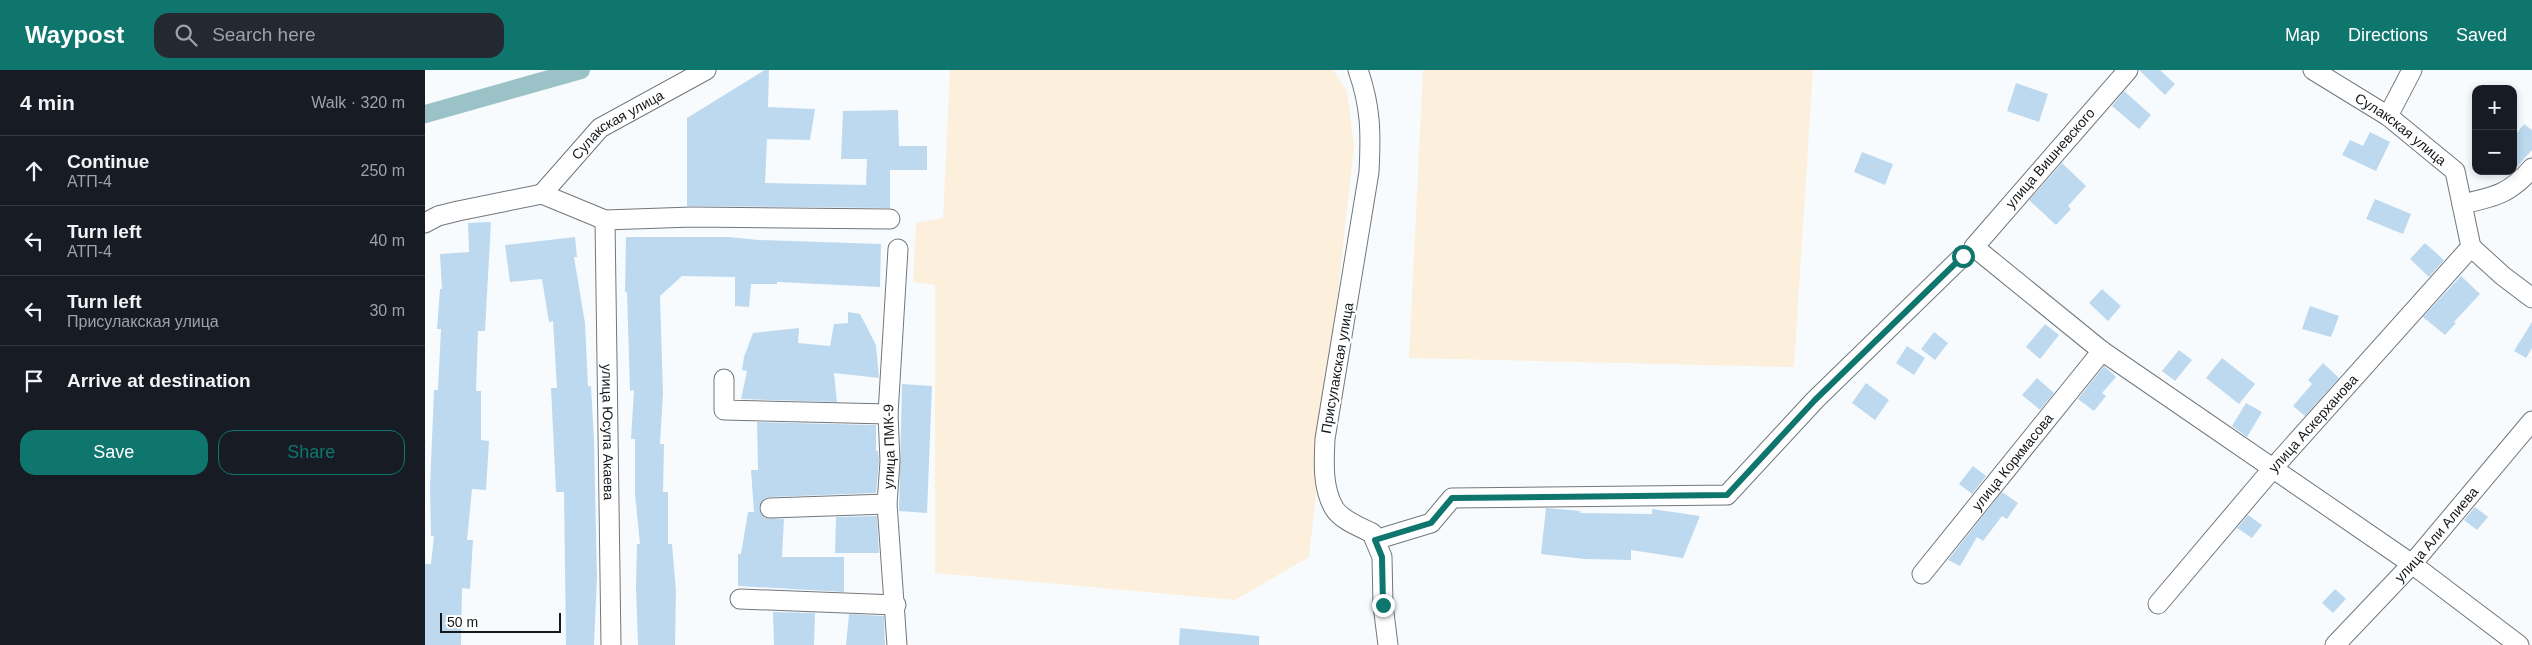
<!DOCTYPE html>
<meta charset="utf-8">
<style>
body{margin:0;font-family:Arial,sans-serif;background:#242831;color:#f1f3f6}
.controls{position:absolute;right:15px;top:15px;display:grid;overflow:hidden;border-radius:10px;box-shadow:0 2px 8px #0003}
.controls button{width:45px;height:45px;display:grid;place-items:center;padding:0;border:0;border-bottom:1px solid #363941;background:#171b24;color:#f1f3f6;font:25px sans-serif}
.scale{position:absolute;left:15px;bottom:12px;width:121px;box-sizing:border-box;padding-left:5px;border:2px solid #151718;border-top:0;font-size:14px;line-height:18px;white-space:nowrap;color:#151718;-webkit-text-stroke:4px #fff;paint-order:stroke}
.stop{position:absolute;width:15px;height:15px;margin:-11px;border:4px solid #0f766e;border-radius:50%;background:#fff}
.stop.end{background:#0f766e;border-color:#fff;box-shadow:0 1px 5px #0008}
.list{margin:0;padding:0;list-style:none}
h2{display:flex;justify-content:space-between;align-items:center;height:65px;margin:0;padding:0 20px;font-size:21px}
h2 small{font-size:16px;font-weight:400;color:#9ea1a6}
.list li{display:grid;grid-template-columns:32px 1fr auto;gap:15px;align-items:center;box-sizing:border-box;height:70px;padding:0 20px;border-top:1px solid #363941}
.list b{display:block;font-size:19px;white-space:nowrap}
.list p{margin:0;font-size:16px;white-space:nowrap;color:#9ea1a6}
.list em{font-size:16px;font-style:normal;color:#9ea1a6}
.actions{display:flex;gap:10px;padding:15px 20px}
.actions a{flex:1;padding:11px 0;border:1px solid #0f766e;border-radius:15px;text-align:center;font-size:18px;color:#0f766e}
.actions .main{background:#0f766e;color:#fff}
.icon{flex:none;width:28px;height:28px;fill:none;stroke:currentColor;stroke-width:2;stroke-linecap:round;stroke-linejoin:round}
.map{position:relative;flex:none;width:2107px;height:575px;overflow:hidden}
header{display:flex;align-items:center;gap:30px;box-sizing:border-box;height:70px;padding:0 25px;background:#0f766e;color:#fff}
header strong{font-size:24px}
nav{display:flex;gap:28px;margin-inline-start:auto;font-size:18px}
.search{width:350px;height:45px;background:#242831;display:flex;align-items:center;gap:12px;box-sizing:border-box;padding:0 18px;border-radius:15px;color:#9ea1a6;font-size:19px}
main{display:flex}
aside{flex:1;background:#171b24}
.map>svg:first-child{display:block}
.industrial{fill:#fcefdb}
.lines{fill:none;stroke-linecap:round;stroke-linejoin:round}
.canal{stroke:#9bc3c7;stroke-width:18}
.building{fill:#bdd9ef}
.minor-casing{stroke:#72777b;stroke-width:21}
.minor{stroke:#fff;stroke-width:19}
.route{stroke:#0f766e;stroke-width:6}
.labels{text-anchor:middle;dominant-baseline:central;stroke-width:4.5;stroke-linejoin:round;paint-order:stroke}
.street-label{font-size:14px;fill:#151718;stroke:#fff}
</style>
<header>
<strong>Waypost</strong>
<div class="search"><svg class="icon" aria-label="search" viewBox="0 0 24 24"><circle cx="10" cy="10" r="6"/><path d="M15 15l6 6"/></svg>Search here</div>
<nav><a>Map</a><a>Directions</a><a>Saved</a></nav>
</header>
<main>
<aside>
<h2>4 min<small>Walk · 320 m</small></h2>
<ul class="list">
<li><svg class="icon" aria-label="ahead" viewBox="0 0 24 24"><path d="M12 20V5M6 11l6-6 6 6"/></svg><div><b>Continue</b><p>АТП-4</p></div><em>250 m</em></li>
<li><svg class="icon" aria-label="left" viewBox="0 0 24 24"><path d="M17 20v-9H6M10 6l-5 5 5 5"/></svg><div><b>Turn left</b><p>АТП-4</p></div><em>40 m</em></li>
<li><svg class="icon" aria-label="left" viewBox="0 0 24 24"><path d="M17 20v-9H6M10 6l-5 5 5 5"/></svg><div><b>Turn left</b><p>Присулакская улица</p></div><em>30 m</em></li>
<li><svg class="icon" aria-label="arrive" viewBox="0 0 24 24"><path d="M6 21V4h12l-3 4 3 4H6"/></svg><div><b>Arrive at destination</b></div></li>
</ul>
<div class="actions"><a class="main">Save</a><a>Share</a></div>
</aside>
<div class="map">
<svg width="2107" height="575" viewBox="0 0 2107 575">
<rect width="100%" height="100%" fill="#f8fbfe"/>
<g class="industrial">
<path d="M525,0H908L922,21L929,76L884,487L810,530L510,503V215L488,212L491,153L518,148Z"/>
<path d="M998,0H1388L1369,297L984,288Z"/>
</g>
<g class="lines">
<path class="canal" d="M0,44L156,0"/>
</g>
<g class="building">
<path d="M340,0H344L343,37L390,39L385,70L342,69L340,113L441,115L442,89H416L418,41L473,40L474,76H502V100H465V138L262,136V48Z"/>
<path d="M1714,0H1735L1750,14L1740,25Z"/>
<path d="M1591,13L1623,24L1614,52L1582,41Z"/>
<path d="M1699,21L1726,45L1714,59L1687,36Z"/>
<path d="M2099,54L2107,60V80L2088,101V68Z"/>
<path d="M1945,62L1965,72L1951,101L1917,85L1925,70L1938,76Z"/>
<path d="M1437,82L1468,94L1460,115L1429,102Z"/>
<path d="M1637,93L1661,116L1643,136L1646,139L1631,155L1604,130Z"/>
<path d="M1950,129L1986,144L1978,164L1941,149Z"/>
<path d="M66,152L60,261H53L51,321H56V370L64,371L61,420L47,419L42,470H48L45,519L37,518L36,575H0V494H6L9,466H6L5,417L9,320H13L16,259H12L15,219H17L15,184L44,182L43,153Z"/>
<path d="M150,167L152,187H149L160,253L163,316H166L169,371L172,507L169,575H141L139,422H131L126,318H132L128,251L124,252L117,209L85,212L80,175Z"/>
<path d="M201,167H303L334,170L456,174L455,217L352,212V214H326L324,237L310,236V207L257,206L235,226L238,323L235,374H239L238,422H243V474H247L251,521L250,575H213L211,517L212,474H215L210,424V369H206L209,320L205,321L202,222H200Z"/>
<path d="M2000,173L2019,190L2004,207L1985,189Z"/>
<path d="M2036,206L2055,224L2029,252L2031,253L2020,265L1998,247Z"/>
<path d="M1677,219L1696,236L1683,251L1664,233Z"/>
<path d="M1885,236L1914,246L1906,267L1877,259Z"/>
<path d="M423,242L435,244L451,275L454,308L409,303L412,332L316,329L322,301L317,300L319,287L328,263L374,258L373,273L405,276L409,254L423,253Z"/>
<path d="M2107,252V278L2101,288L2089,281Z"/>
<path d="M1620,254L1634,265L1615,289L1601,277Z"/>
<path d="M1509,262L1523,273L1510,290L1496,279Z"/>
<path d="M1482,276L1500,288L1489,305L1471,293Z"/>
<path d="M1754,280L1767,290L1750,311L1737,301Z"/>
<path d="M1797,288L1830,314L1814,334L1781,308Z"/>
<path d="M1898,293L1914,308L1880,346L1868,336L1887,314L1883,310Z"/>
<path d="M1679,296L1691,307L1677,323L1681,326L1669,341L1653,329Z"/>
<path d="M1612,308L1629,323L1615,340L1597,325Z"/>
<path d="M1441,313L1464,330L1450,350L1427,333Z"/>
<path d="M477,314L507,316L502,443L474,441Z"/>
<path d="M1821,333L1837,342L1822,367L1807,356Z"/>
<path d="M332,352L451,355V381H453L454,391L451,423L345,427L339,429L334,438L340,448L359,449L357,487H419V522L313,516V484H316L323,442H329L326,400H333Z"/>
<path d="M1548,396L1561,406L1547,424L1534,414Z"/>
<path d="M1577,422L1593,433L1582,449L1577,446L1558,471L1552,467L1535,496L1523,490Z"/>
<path d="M2050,437L2063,447L2052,460L2039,450Z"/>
<path d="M1121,438L1156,441L1155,443L1227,444V439L1275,446L1258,488L1206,480V490L1160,489L1116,484Z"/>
<path d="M1823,445L1837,455L1827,468L1812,458Z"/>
<path d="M452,446L454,483H410L411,447Z"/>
<path d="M1910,519L1921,529L1908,543L1897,533Z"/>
<path d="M348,542L390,543L389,575H349Z"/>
<path d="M424,544L459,546L460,575H421Z"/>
<path d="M755,558L834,566V575H754Z"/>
</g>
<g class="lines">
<g class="minor-casing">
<g id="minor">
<path d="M933,0C946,37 946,63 944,102L900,369C899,391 897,417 909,438C916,450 935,457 947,463L957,487L958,535L963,575"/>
<path d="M1703,0L1549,177L1677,281L1987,494L2094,575"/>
<path id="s1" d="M1888,0L1963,46L2030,101L2046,177L2078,206L2107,228"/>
<path d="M1963,46L1987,0"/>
<path id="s2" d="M117,124L175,58L281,0"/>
<path d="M2037,134C2069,127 2085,124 2107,98"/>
<path id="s3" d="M180,150L186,575"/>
<path d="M0,153L13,146L33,141L117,124L180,150L267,147L465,149"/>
<path d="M299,309V340L463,344"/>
<path d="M345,438L462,434"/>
<path d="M950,470L1006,453L1027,428L1302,425L1390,330L1538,186"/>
<path id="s4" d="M1497,504L1677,281"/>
<path d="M315,529L471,535"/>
<path id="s5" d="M1733,534L1849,397L2046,177"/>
<path id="s6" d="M472,575L462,434L465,391L463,344L473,179"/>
<path id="s7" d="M1910,575L1987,494L2107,351"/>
</g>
</g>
<use href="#minor" class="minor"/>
</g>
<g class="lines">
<path class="route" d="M958,535L957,487L950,470L1006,453L1027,428L1302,425L1390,330L1538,186"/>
</g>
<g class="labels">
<g class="street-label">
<text stroke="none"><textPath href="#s2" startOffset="104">Сулакская улица</textPath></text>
<text stroke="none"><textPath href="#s1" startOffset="106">Сулакская улица</textPath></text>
<text transform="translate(1625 88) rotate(-49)">улица Вишневского</text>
<text transform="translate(912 298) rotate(-80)">Присулакская улица</text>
<text stroke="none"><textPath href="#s5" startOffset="238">улица Аскерханова</textPath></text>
<text stroke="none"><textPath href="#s3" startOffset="212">улица Юсупа Акаева</textPath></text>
<text stroke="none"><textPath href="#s6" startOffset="199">улица ПМК-9</textPath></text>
<text stroke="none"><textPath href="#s4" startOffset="144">улица Коркмасова</textPath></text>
<text stroke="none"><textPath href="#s7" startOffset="150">улица Али Алиева</textPath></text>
</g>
</g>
</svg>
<div class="controls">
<button>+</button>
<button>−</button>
</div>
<div class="scale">50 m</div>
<div class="stop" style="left:1538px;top:186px"></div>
<div class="stop end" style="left:958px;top:535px"></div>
</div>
</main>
